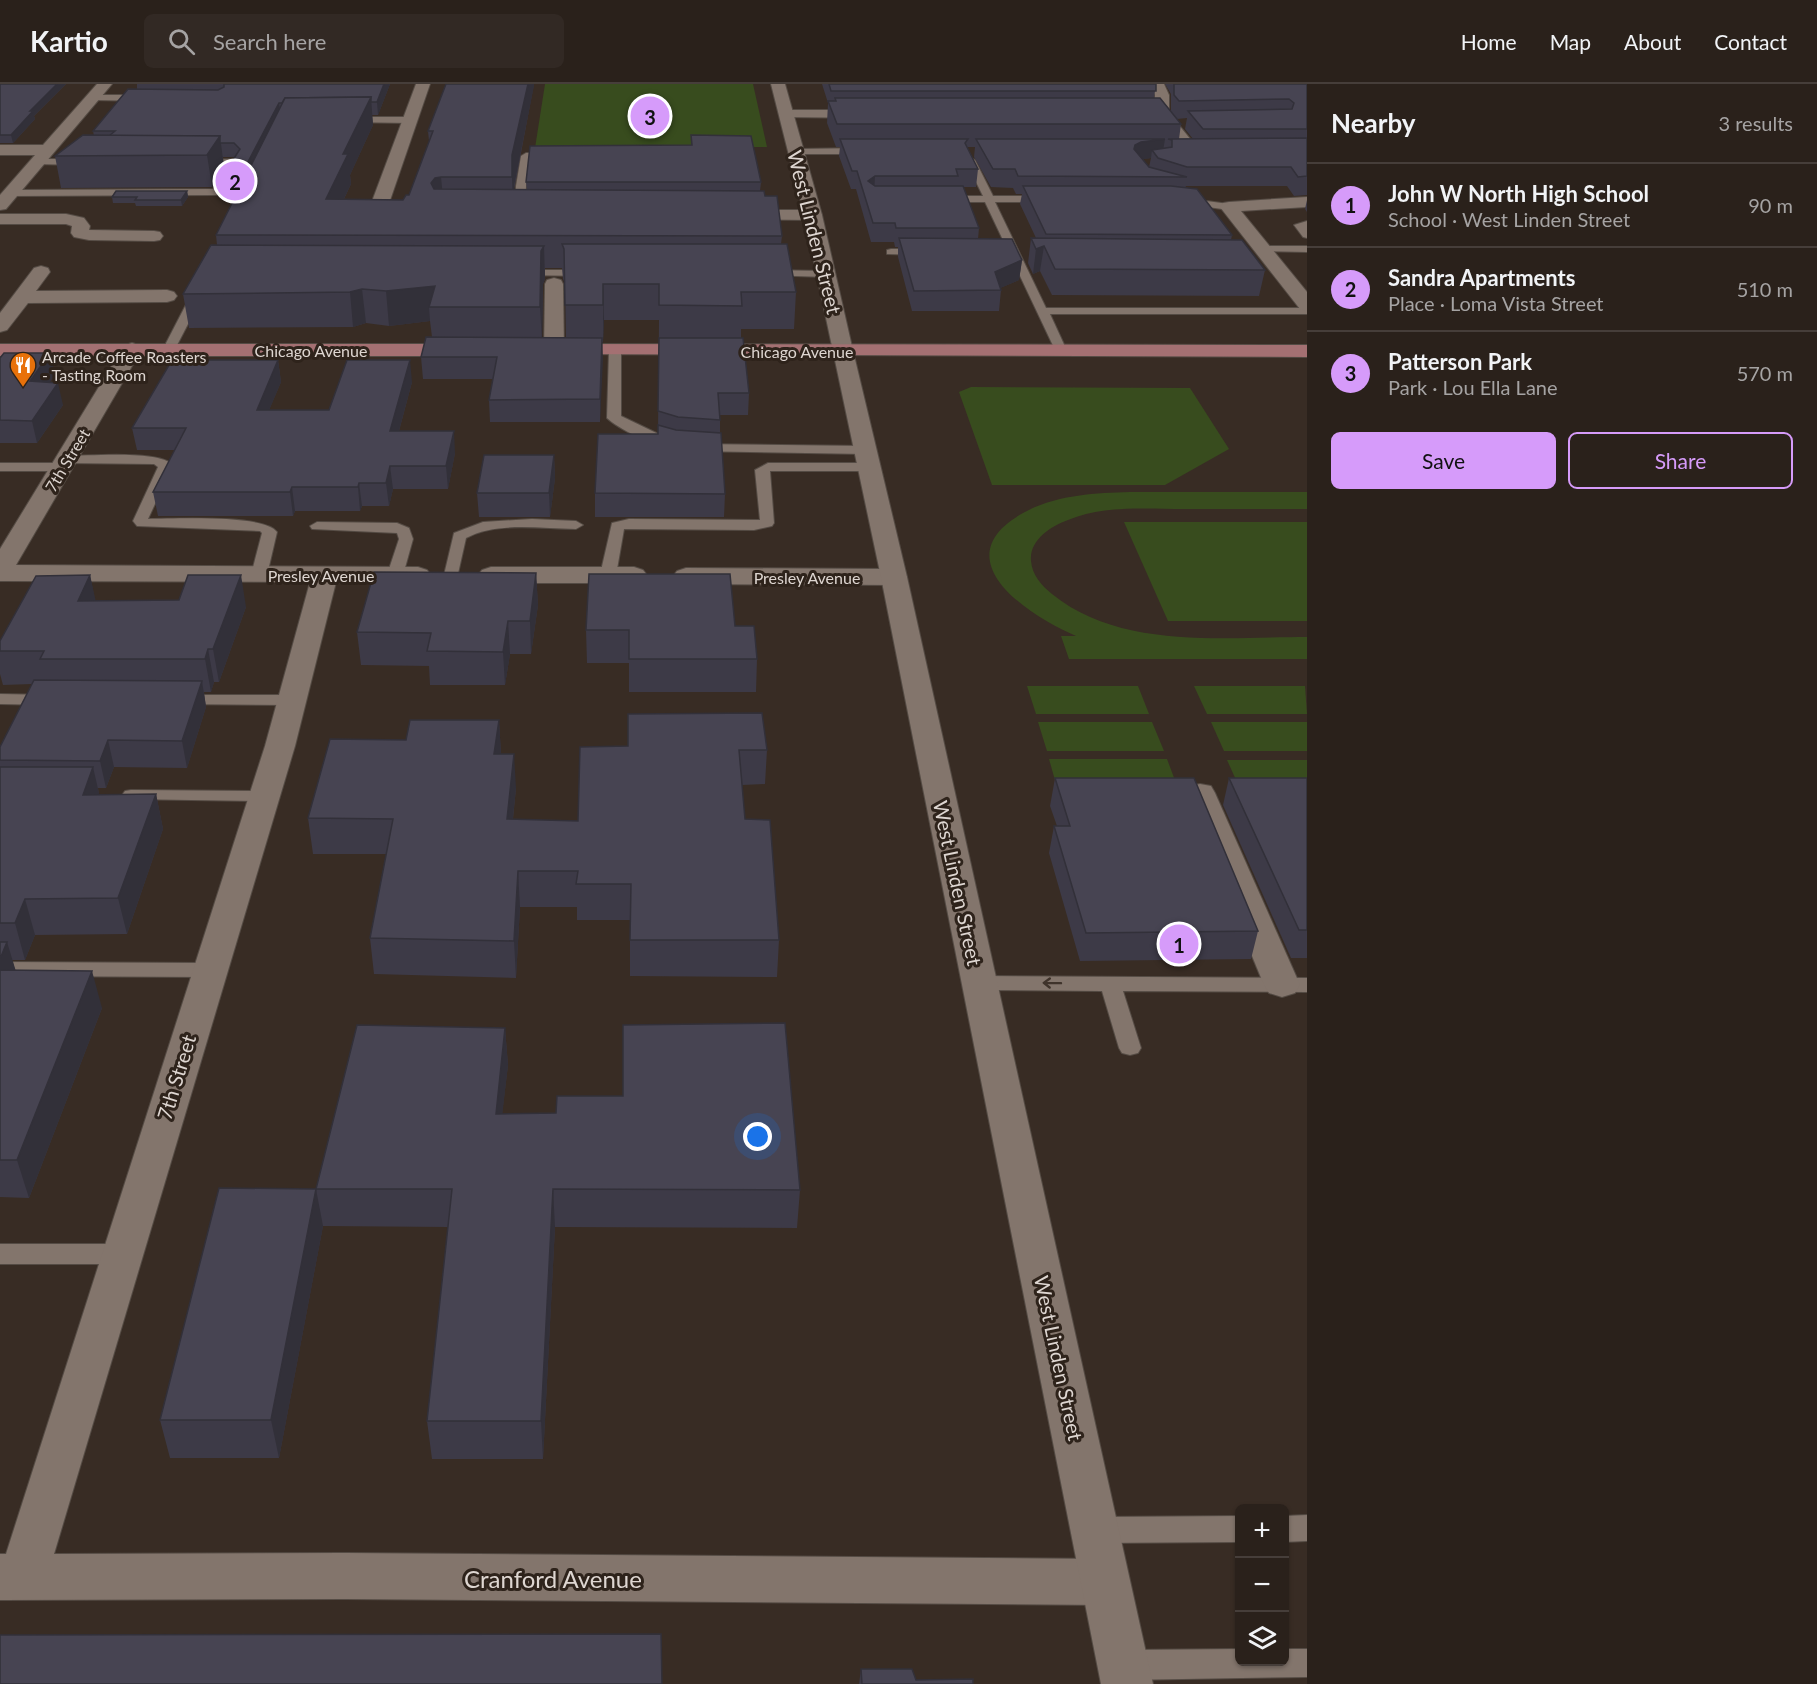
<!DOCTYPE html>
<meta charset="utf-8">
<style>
body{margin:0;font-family:Lato,sans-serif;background:#322924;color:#f1f3f6}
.controls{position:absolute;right:18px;bottom:18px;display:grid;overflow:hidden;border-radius:9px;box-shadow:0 2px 4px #0004}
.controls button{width:54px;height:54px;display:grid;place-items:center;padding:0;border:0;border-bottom:2px solid #463e3a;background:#2a211b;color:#f1f3f6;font:30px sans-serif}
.you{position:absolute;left:758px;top:1053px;width:21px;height:21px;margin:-15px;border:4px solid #fff;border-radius:50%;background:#1a73e8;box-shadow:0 0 0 9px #1a73e833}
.badge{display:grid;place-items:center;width:39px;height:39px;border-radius:50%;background:#d69bfa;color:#111;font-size:20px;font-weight:700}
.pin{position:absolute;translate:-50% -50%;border:3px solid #fff;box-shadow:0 2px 6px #0006}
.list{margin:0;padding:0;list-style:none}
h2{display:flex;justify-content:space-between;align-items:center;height:78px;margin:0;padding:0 24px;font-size:26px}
h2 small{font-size:20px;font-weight:400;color:#a5a3a3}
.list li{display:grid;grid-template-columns:39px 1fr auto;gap:18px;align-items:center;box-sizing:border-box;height:84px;padding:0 24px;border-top:2px solid #463e3a}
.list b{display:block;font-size:22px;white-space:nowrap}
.list p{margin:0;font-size:20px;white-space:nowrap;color:#a5a3a3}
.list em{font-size:20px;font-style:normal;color:#a5a3a3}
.actions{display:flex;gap:12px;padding:18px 24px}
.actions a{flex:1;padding:14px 0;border:2px solid #d69bfa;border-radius:9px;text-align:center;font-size:21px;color:#d69bfa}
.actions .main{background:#d69bfa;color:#111}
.icon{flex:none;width:33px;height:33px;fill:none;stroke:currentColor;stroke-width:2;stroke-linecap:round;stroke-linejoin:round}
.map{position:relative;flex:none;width:1307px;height:1600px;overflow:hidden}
header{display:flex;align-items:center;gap:36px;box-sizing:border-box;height:84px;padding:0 30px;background:#2a211b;border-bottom:2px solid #463e3a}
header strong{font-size:28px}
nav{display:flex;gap:33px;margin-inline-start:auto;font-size:21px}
.search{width:420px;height:54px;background:#322924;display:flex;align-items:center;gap:15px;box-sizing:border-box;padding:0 21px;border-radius:9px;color:#a5a3a3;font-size:22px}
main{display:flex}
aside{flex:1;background:#2a211b}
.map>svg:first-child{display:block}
.green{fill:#384c1e}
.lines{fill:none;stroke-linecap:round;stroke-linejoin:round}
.service-casing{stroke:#544b44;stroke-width:2}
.minor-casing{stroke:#544b44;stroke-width:2}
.tertiary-casing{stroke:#544b44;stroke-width:2}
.secondary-casing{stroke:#544b44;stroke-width:2}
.primary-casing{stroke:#544b44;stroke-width:2}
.service{fill:#83756c;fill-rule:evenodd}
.minor{fill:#83756c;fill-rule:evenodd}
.tertiary{fill:#83756c;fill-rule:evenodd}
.secondary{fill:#83756c;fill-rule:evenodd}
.primary{fill:#a47072;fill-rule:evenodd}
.wall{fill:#3d3a47;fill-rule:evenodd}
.shaded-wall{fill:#323039}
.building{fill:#474452;stroke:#323039;stroke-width:1.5}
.oneway{stroke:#3f332b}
.labels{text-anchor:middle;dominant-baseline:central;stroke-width:6;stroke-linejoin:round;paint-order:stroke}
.far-street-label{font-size:16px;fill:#ded6d1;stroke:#2e231b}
.far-poi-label{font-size:16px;fill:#ded6d1;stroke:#2e231b;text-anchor:start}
.street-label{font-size:20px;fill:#ded6d1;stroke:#2e231b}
.near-street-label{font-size:24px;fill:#ded6d1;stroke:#2e231b}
</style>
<header>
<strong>Kartio</strong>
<div class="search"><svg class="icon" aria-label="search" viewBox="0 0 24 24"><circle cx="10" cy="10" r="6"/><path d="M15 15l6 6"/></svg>Search here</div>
<nav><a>Home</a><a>Map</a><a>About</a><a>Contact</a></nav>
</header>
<main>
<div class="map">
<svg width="1307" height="1600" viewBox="0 0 1307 1600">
<rect width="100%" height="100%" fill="#382c24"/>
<g class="green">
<path d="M545,0H753L767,63L535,64Z"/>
<path d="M971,303L1190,304L1229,365L1165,401H992L959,308Z"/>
<path d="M1130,408H1307V425C1266,425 1225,425 1184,425C1146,425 1104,421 1068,436C1051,442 1029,456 1031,477C1032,491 1042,502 1052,510C1121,566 1225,553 1307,553V575H1069L1061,552H1076C1029,532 941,475 1023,429C1055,411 1094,409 1130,408Z"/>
<path d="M1124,438H1307V537H1168Z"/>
<path d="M1027,602H1138L1149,630H1036Z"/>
<path d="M1194,602H1305L1307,630H1207Z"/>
<path d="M1038,638H1152L1164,667H1047Z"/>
<path d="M1211,638H1307V667H1224Z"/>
<path d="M1049,675H1167L1179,707H1058Z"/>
<path d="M1227,676H1307V707H1241Z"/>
</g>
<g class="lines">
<g class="service-casing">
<g id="service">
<path d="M94,11H148L152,14L148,17L91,16L90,14Z"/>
<path d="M346,33H410L414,36L410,39L343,38L342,36Z"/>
<path d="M796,65L865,64L870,67L865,70H793V66Z"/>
<path d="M526,69H555L560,72L555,75H530L526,102L525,131L520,134L515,131L516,102L521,72Z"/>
<path d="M970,73L975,76L993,112H1047L1052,115L1047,118H995L1046,224H1307V230H1050L1067,267L1065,270H1057L985,118H943L938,115L943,112H983L965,76Z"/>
<path d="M38,75H81L86,78L81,81L35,80V76Z"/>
<path d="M235,75L240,78L220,110L216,111L11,112L6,109L11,106L213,105L228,81H197L192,78L194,76Z"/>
<path d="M1184,114L1229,120L1234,123L1229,126L1180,119V115Z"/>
<path d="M1307,137V154L1303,153L1294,141Z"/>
<path d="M1263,162H1307V168L1259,167V163Z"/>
<path d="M891,165H925L930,168L925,171L887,170V166Z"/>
<path d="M519,186H588L594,189L588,192L515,191L513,189Z"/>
<path d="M768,186L826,187L832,190L826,193L764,191L762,189Z"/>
<path d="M198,206L204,209L175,265L173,268H165L163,265L192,209Z"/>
<path d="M615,262L621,266V332L673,357L675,360L673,363C660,366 617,344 607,334L609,266Z"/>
<path d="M697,360L865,362L872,366L865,370L692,367L690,364L692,361Z"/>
<path d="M67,372C89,372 159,366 173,381L148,435C173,435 264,430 277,448L267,491L259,496L251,491L262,449L260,447L137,442L133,437L158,383L154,380L62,379L60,376L62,373Z"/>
<path d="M0,379H62L69,383L62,387H0Z"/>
<path d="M768,379H869L876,383L869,387H770L774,439L772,442L754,446L624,445L616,491L608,496L600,491L612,439L629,435L760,436L755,386Z"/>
<path d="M532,435L576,437L583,441L576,445C541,445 498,437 466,454L457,494L452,496L444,491L454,449L483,438Z"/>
<path d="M317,438L397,439L409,444L413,455L403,491L395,496L387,491L399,455L397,449L312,445L310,442Z"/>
<path d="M0,610L51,611L57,612L59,616L57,620L51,621L0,620Z"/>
<path d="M180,611H292L298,612L300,616L298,620L292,621L174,620L172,616L174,612Z"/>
<path d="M131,706L263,707L269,708L272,712L269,716L263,717L125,715L122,711L125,707Z"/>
<path d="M0,878L209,879L216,881L219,886L216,891L209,893L0,892Z"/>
<path d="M979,892L1307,894V908L1123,907L1141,964L1138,969L1130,971L1122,969L1119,964L1102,907L979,906L972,904L969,899L972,894Z"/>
<path d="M0,1160H121L130,1163L133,1170L130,1177L121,1180H0Z"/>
<path d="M1307,1431V1457L1284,1458V1432Z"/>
<path d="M1240,1432V1458L1094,1459L1084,1455L1080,1446L1084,1437L1094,1433Z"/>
<path d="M1240,1565V1578H1284V1565H1307V1593L1124,1596L1113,1591L1109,1581L1113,1571L1124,1566Z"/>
</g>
</g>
<g class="minor-casing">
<g id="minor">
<path d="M97,0H112L6,125L0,126V111L35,71H0V61H43Z"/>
<path d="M416,0H430L386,128L383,132H371L368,128Z"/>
<path d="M1150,0H1164L1169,11V29L1200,67L1198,70H1186L1155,30V11Z"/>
<path d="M786,26H872L879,30L872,34L781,33L779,30L781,27Z"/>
<path d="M1307,113V123L1241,127L1307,208V227L1300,225L1220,123L1223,119L1229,118Z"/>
<path d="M733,126H813L819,127L822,131L819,135L813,136L727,135L724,131L727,127Z"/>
<path d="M0,130H66L84,134L90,142L89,146L154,147L160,148L163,152L160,156L154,157L89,156L74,153L71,149L72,142L66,140H0Z"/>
<path d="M41,182L48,184L50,188L36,207L167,206L174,208L177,212L174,216L167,218L28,219L7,246L0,248V229L34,184Z"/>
<path d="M554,194L561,196L563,200L564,266L561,270H547L544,266L545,200L547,196Z"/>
<path d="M132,259L139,261L142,265L16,481L418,483L427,486L431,491L427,496L418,499L336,498L295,662L54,1470L345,1469L1105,1475L1122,1482L1130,1498L1122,1514L1105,1521L345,1515L0,1516V1470H6L265,662L310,498L0,497V465L122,265L125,261Z"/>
<path d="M491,483H634L643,486L647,491L643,496L634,499H491L482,496L478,491L482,486Z"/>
<path d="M686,484L894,485L903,488L907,493L903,498L894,501L686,500L677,497L673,492L677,487Z"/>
<path d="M1200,700L1211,702L1215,709L1300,901L1295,909L1282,913L1269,909L1264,901L1185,709L1189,702Z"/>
</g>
</g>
<g class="tertiary-casing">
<path id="tertiary" d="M771,0H785L822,131L853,267L850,271L843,273L836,271L833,267L804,131Z"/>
</g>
<g class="secondary-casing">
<path id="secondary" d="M843,261L850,263L853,267L907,493L1153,1600H1101L881,493L833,267L836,263Z"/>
</g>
<g class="primary-casing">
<g id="primary">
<path d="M0,260H468L475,262L478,266L475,270L468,272H0Z"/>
<path d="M559,260L1307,261V273L552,270L549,266L552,262Z"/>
</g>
</g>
<use href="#service" class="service"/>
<use href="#minor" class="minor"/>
<use href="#tertiary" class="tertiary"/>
<use href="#secondary" class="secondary"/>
<use href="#primary" class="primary"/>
</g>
<g class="wall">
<path d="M0,0H66L34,32L35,35L13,59H0Z"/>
<path d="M137,0H390L378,31H372L373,41L350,91L351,100L344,115L403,116L409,111L429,57L428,47L446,0H534L514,106H527L526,98L691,61V51L761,98L760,107L765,112L782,152L781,160L796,208L794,245H741V254L749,309L748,331H720V348L725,410L724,433H595V409L658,350L659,236H604L603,258H602L600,338H490L489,316L493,295H423L421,273L432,253L430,237L389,242L366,239L353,243L189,244L183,210L217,161L216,151L238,107H224L222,93L235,73H223L224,83L212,103L61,104L55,72L94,52L93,47L137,5ZM545,184H562L563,195L565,199L566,253H542L543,200L545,195Z"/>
<path d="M822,0H1156L1154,14L1171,28V10L1165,0H1307V111L1294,112L1287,102H1186L1185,104L1232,151L1231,156L1265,186L1259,212L1052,211L1040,187L1033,190L1028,179L1031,154H1036L1020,120L1022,110H1016L1013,104L991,103L974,73L975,63H967L978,85L976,103H963L979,144L978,155L1022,176L1019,196L1000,204L1001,206L999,227H912L898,173V163H895L894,158H871L856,105H851L839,72L840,63H836L827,39L828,19ZM1187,34L1185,45L1193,55H1179L1181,40L1177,35ZM1151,74L1149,83L1143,75Z"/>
<path d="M187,107L188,113L182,122H136L135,119H113L112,113Z"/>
<path d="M1307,116V128L1305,125Z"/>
<path d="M0,274L55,291L49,298L63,321L37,359H0Z"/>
<path d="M278,276L281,298L269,326H329L412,298L399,347L455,369L448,405H393L389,422H362L360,427H295L293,432H158L153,408L175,366H137L132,344Z"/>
<path d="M554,371L555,394L550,433H479L477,409Z"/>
<path d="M536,489L538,521L531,570H510L505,601H430L429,582L361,581L357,548Z"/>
<path d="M90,491L95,517L246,523L219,598H214L211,608H204L206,623L187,684L114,683L106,704H98L99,711L156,710L163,745L127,850L35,851L25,876H12L15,886L102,924L29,1114L0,1113V663L32,600L3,601L0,590V557Z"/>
<path d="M735,542L757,575L756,608H629V579H587L586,546Z"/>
<path d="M499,636L501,670L516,704L513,735L578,737L580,663L767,666L765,700L742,701L745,735L779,856L777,893L630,892V836H577V823H520L516,894L374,890L370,854L386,770H313L308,734L406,656Z"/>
<path d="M1055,694L1258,847L1251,875L1080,877L1049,769L1054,742H1057L1050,722Z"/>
<path d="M1229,694H1307V874H1291L1223,721Z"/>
<path d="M505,944L508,981L502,1030L800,1106L797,1144L555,1143L543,1375H432L427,1337L448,1143L323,1142L279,1374H170L160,1336L316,1105Z"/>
<path d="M861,1585L916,1596L973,1600H859Z"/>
</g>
<g class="shaded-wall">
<path d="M57,0H66L34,32L35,35L13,59L11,51L30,27Z"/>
<path d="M384,0H390L378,31L377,18Z"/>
<path d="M528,0H534V2L514,102L513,124L512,93V71Z"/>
<path d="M371,13L373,41L350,91L351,100L329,146L326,115L343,70Z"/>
<path d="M279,19L281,33L242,107L240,93Z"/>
<path d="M220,52L224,83L212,103L207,71Z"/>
<path d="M1165,55L1162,73L1152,66L1151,74L1138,76L1132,79L1135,61L1141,58Z"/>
<path d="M875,92L874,110L868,97Z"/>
<path d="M441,93L444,124L431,99L435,94Z"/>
<path d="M187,107L188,113L182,122L181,116Z"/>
<path d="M544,162L545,195L543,200L542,258L540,223L541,167Z"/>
<path d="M1044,162L1040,187L1033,190L1036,165Z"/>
<path d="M1022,176L1019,196L996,206L995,188Z"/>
<path d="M603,200L604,236L603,258Z"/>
<path d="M435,202L429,223L430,237L389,242L386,207Z"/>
<path d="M362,205L366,239L353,243L350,208Z"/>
<path d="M602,254L603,275L600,338V315Z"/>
<path d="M50,269L55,291L35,319L30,297Z"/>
<path d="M278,276L281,298L260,348L257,326Z"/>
<path d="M410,276L412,298L393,369L390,347Z"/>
<path d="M58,299L63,321L37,359L32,337Z"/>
<path d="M454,347L455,369L448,405L446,382Z"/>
<path d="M554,371L555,394L550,433L549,409Z"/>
<path d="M390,382L393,405L389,422L386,399Z"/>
<path d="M359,399L362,422L360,427L358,403Z"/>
<path d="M292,403L295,427L293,432L290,408Z"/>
<path d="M536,489L538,521L531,570L530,537Z"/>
<path d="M90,491L97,523L78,517Z"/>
<path d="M241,491L246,523L219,598L213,565Z"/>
<path d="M508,537L510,570L505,601L503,568Z"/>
<path d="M208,565L214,598L211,608L205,575Z"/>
<path d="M202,597L206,623L187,684L182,657Z"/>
<path d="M499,636L501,670H494Z"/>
<path d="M108,656L114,683L106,704L100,677Z"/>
<path d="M514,670L516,704L509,771L507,735Z"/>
<path d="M93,683L101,718L83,711Z"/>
<path d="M156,710L163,745L127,850L118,814Z"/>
<path d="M518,787L520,823L516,894L514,857Z"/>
<path d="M25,815L35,851L25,876L15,839Z"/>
<path d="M7,858L18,894L0,901V876Z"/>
<path d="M92,887L102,924L29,1114L17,1076Z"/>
<path d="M505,944L508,981L498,1068L496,1030Z"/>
<path d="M316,1105L323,1142L279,1374L271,1336Z"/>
<path d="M553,1105L555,1143L543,1375L541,1337Z"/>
</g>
<g class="building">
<path d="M0,0H57L30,27H33L11,51H0Z"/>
<path d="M224,0H384L377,18H371V13L285,14L282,19H279L240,93H222L240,65L234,59H220V52H109L115,47H93L128,5L218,6L224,3Z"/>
<path d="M446,0H528L512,71V93H441L435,94L431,99L434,105L764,107L765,112H777L782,152L216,151L285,14L371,13L343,70H348L326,115L403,116L406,111H409L433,47H428Z"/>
<path d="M829,0H1156V7H831Z"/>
<path d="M1174,0H1307V45H1203L1188,27L1292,25L1294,19L1289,15L1179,17L1174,11Z"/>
<path d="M835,14H1160L1181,40H837L828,17H836Z"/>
<path d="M83,51L220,52L207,71L55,72Z"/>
<path d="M691,51L751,52L761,98H526L530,62L692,61Z"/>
<path d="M1307,54V92L1298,93L1291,83H1187L1158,74L1152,66L1172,63V56L1168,55Z"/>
<path d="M840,55H968L965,59L978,85H956L958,92H875L868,97L875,102H963L979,144H896L895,139H873L857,87H852Z"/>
<path d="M976,55H1165L1141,58L1135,61L1134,65L1149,83L1187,93L1018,92L1015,85H993Z"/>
<path d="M1023,102H1171L1197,105L1232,151L1046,150Z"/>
<path d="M116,107H187L181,116H135L137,113H112Z"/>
<path d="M899,154L1012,155L1022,176L995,188L1001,206L914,207Z"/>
<path d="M1031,154L1242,156L1265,186L1055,185L1044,162L1036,165Z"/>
<path d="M562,160H787L796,208H741L742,222L659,221V200H603V221H565L564,165Z"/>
<path d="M211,161L544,162L541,167L540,223H429L435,202L386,207L362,205L350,208L183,210Z"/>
<path d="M426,253L602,254L600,315L489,316L497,273H421Z"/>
<path d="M659,254H743L749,309H718L720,336L678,333L658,327Z"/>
<path d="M4,269H50L30,297L58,299L32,337L0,336V274Z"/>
<path d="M172,276H278L257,326H329L347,276H410L390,347H454L446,382H390L386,399H359L358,403H292L290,408H153L186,344H132Z"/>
<path d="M658,341L676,346L721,349L725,410L595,409L598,350H658Z"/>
<path d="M484,371H554L549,409H477Z"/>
<path d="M374,488L536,489L530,537H508L503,568L427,567L431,549L357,548Z"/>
<path d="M589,490H730L735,542H754L757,575H629V546H586Z"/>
<path d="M90,491L78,517L179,516L188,491H241L213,565H208L205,575H40L44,567H0V557L36,492Z"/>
<path d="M34,596L202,597L182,657L108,656L100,677L0,676V663Z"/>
<path d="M762,629L767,666H739L745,735L770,736L779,856H630L631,800H576L578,787H518L514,857L370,854L393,735L308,734L330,655L406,656L410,636H499L494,670H514L507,735L578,737L580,663L628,662V630Z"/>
<path d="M0,683H93L83,711L156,710L118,814L25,815L15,839H0Z"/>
<path d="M1055,694H1194L1258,847L1086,849L1054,742H1070Z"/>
<path d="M1229,694H1307V846H1299Z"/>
<path d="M0,858H7L0,875Z"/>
<path d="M0,886L92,887L17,1076H0Z"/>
<path d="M785,939L800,1106L553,1105L541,1337H427L452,1105H316L357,941L505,944L496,1030L556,1029L557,1012H623V941Z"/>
<path d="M219,1104L316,1105L271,1336H160Z"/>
<path d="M661,1550L662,1600H0V1551Z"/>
<path d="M861,1585H912L916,1596L973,1595V1600H862Z"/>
</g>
<defs><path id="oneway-shaft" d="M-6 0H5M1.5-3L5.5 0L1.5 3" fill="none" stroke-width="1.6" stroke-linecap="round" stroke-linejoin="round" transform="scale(1.5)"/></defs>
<use class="oneway" href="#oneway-shaft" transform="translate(1052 899) rotate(-179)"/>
<defs>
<g id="restaurant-pin" transform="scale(1.35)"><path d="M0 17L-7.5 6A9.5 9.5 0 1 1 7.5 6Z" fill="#e8710a" stroke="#2e231b"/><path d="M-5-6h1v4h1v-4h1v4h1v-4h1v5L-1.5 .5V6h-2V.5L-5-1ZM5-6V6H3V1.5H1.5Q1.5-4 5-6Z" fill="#fff"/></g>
</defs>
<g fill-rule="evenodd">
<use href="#restaurant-pin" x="23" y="281"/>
</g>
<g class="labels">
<g class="far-street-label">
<text x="311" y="266">Chicago Avenue</text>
<text x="797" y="267">Chicago Avenue</text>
<text transform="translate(67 376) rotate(-59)">7th Street</text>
<text x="321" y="491">Presley Avenue</text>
<text x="807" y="493">Presley Avenue</text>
</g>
<g class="far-poi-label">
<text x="42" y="272">Arcade Coffee Roasters<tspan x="42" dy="18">- Tasting Room</tspan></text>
</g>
<g class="street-label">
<text transform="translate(815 148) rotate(76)">West Linden Street</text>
<text transform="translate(958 799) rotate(78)">West Linden Street</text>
<text transform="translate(176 993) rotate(-73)">7th Street</text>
<text transform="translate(1059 1274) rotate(78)">West Linden Street</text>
</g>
<g class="near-street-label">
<text x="553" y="1494">Cranford Avenue</text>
</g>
</g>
</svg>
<div class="controls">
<button>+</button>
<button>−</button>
<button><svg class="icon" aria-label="layers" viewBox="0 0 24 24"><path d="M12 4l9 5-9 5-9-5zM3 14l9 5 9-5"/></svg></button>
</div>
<div class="you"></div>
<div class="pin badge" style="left:1179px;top:860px">1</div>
<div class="pin badge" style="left:235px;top:97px">2</div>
<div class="pin badge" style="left:650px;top:32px">3</div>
</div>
<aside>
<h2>Nearby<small>3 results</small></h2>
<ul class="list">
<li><span class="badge">1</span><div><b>John W North High School</b><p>School · West Linden Street</p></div><em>90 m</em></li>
<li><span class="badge">2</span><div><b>Sandra Apartments</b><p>Place · Loma Vista Street</p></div><em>510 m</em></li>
<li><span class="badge">3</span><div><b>Patterson Park</b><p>Park · Lou Ella Lane</p></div><em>570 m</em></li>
</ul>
<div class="actions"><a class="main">Save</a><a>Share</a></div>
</aside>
</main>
